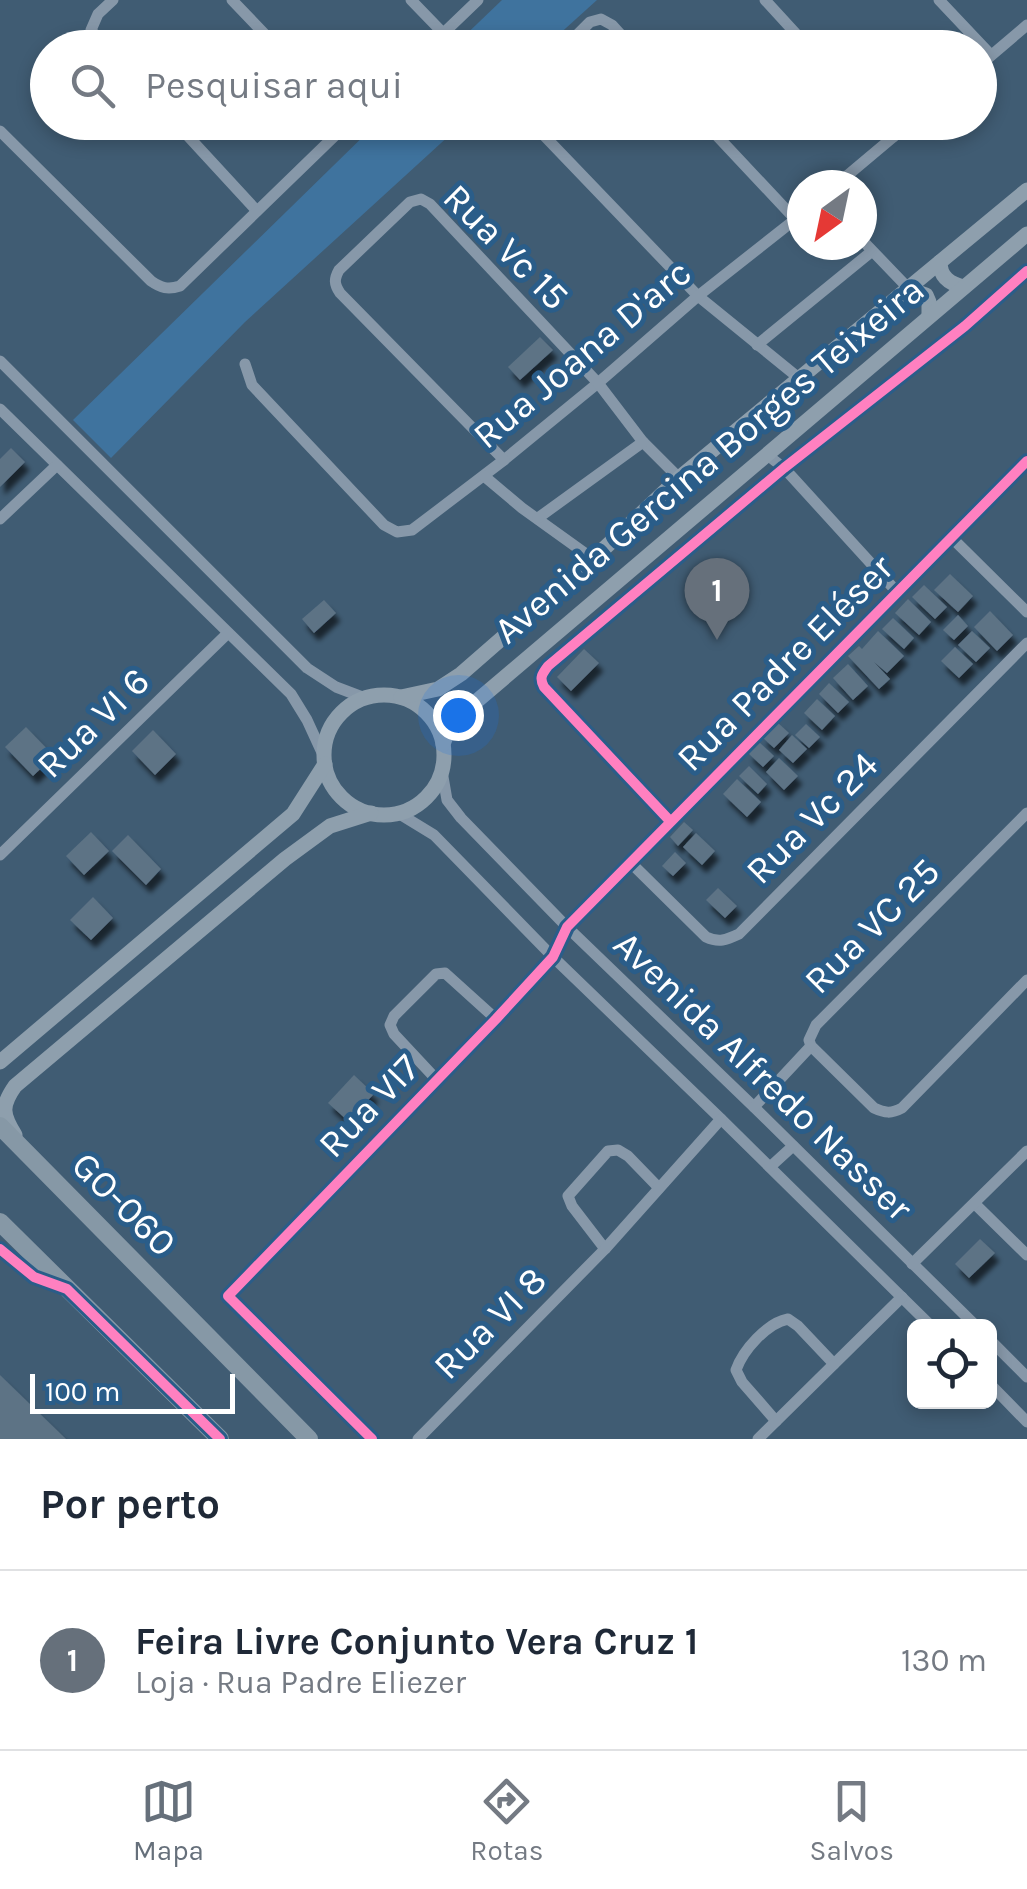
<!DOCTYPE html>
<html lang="pt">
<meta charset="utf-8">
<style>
body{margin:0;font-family:Karla,sans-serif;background:#f6f6f7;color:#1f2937}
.controls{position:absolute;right:30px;bottom:30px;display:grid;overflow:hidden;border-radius:15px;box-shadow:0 5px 15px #0003}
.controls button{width:90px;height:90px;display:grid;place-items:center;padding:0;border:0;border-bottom:2px solid #e0e1e3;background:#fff;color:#1f2937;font:50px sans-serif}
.compass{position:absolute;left:787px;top:170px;width:90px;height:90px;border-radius:50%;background:#fff;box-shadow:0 5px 15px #0003;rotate:213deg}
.scale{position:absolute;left:30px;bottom:25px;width:205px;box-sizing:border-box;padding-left:10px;border:5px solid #fff;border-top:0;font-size:28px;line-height:35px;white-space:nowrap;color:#fff;-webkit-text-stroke:8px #2a5d89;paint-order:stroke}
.you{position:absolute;left:458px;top:715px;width:35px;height:35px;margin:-25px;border:8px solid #fff;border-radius:50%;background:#1a73e8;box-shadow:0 0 0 15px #1a73e833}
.badge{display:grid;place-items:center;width:65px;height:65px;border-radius:50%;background:#66707b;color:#fff;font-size:32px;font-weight:700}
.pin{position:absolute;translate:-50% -82px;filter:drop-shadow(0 2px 5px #0008)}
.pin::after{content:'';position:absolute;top:52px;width:35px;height:30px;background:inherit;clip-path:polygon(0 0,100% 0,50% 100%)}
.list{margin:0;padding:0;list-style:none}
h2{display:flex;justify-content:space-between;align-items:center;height:130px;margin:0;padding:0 40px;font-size:42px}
h2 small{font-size:32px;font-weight:400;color:#747a83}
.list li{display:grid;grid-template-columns:65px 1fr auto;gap:30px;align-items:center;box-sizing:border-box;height:180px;padding:0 40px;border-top:2px solid #e0e1e3}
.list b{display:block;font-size:38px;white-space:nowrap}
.list p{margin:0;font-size:32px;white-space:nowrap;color:#747a83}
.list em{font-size:32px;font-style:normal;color:#747a83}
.icon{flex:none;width:55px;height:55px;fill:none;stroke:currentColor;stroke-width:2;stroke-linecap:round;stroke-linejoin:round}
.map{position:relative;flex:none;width:1027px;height:1439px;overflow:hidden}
.search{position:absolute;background:#fff;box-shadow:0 5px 15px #0003;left:30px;right:30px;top:30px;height:110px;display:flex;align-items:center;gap:25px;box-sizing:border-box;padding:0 35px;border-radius:55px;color:#747a83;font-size:38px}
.sheet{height:310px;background:#fff}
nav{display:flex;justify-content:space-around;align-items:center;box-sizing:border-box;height:140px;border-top:2px solid #e0e1e3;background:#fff;font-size:28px;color:#747a83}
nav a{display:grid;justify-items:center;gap:5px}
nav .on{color:#66707b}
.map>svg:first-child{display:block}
.green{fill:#3f739e}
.building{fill:#5d7385;filter:url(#shadow)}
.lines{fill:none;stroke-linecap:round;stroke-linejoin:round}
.minor{stroke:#8798a9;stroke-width:11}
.secondary{stroke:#8e9fad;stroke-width:15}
.primary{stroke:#8698a6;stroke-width:18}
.cycleway-casing{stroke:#2a5d89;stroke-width:16}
.cycleway{stroke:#ff80c0;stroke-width:10}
.labels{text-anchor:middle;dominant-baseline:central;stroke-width:10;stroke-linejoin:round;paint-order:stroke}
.street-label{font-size:38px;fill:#fff;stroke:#2a5d89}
</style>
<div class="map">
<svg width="1027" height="1439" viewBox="0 0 1027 1439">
<defs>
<filter id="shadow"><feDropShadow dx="4.5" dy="8" stdDeviation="2.5" flood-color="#0009"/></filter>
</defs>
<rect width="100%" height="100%" fill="#405c73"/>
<g class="green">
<path d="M502,0H597L545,47H453Z"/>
<path d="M377,123H463L245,322L111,458L73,420Z"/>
</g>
<g class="building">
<path d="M540,337L553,350L520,380L508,367Z"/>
<path d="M11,448L25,462L0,487V459Z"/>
<path d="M950,574L973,596L958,612L934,590Z"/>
<path d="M924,585L947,607L935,619L912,597Z"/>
<path d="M908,599L931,622L919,635L895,613Z"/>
<path d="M324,600L336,613L314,633L302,619Z"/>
<path d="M990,611L1013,635L997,651L974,627Z"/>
<path d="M958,615L968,626L954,640L943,630Z"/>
<path d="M893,618L914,638L904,649L882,629Z"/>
<path d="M878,631L904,656L887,673L874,662L890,679L879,689L848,656L859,646L862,649Z"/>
<path d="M972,631L990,648L976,662L958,645Z"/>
<path d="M955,647L973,664L959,678L941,661Z"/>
<path d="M584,649L599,663L571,691L557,677Z"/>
<path d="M848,664L868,686L853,700L833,678Z"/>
<path d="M829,683L849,702L838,713L819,694Z"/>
<path d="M817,699L835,716L822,730L804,713Z"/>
<path d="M777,722L789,733L774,748L762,737Z"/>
<path d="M806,724L820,737L809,748L795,735Z"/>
<path d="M26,727L54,756L33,776L5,747Z"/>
<path d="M153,730L176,754L155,775L132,751Z"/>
<path d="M792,735L807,749L793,763L779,750Z"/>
<path d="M759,742L774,756L763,767L748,753Z"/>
<path d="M779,758L798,776L784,790L766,772Z"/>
<path d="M749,766L767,784L758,794L739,776Z"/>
<path d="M737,779L761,802L747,817L723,794Z"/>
<path d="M684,822L693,830L678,846L670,837Z"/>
<path d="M91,832L109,851L84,875L66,856Z"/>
<path d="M696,833L715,851L702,865L683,847Z"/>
<path d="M128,835L161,869L146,885L112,851Z"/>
<path d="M675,852L686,863L673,876L662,866Z"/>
<path d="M718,888L737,906L725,918L706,900Z"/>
<path d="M93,897L113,918L91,940L70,920Z"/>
<path d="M354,1075L374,1094L348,1121L328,1103Z"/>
<path d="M980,1239L995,1253L969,1278L955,1264Z"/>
<path d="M0,1375L66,1439H0Z"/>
</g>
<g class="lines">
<g class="minor">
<path d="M232,0L278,48"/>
<path d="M411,0L443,33"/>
<path d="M765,0L809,48"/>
<path d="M939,0L991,55"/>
<path d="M105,48L91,30L98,14L113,0"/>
<path d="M428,48L478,0"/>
<path d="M564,48L590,22L601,19L612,25L633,48"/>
<path d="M980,65L1027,25"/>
<path d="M175,122L257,211"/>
<path d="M531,122L698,296L800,379"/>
<path d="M704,122L795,219"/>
<path d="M880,122L893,137"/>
<path d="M0,131L151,281C161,288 168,290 180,286L349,122"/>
<path d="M836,185L911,122"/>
<path d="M862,240L909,289"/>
<path d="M757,345L871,252"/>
<path d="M0,361L307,668L336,687L365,698"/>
<path d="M245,364L252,385L384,525L397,532L412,530L504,460L598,383L698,296L802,214"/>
<path d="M0,409L291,694L307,720L324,757"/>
<path d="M766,454L784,468L897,592"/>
<path d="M504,460L340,293C334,284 334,279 339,270L410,202L421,199L430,204L598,383L643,442L679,478"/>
<path d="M484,476L522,508L593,559"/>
<path d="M538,518L643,442"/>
<path d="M0,519L57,465"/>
<path d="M951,537L1027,612"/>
<path d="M442,771L447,800L461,818L567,927L754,1107L976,1326"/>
<path d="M398,813L434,835L553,957L721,1119L931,1326"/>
<path d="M1027,813L816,1025L809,1040L811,1046L874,1108C885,1113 891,1114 902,1108L1027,980"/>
<path d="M670,821L544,687C539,678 542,674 548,666L784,468L965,326L1027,271"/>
<path d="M0,855L228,633"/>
<path d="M630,862L706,937C719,943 726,940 739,934L1027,643"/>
<path d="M436,1079L394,1034L390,1025L394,1016L436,974L445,973L496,1019"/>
<path d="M754,1107L811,1046"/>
<path d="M770,1167L793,1146"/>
<path d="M975,1204L1027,1255"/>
<path d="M605,1249L572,1206L568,1196L608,1151L618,1150L628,1156L659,1188"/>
<path d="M912,1264L1027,1151"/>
<path d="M990,1340L1027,1377"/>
<path d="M990,1384L1027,1422"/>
<path d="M776,1421L742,1382L736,1370C743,1350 767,1323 788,1319L798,1326L834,1364"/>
<path d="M372,1439L228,1296L496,1019L553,957L567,927L1027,461"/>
<path d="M418,1439L605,1249L721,1119"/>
<path d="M758,1439L902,1297"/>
</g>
<g class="secondary">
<path d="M940,262C940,277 950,284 964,287"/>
<path d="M909,289L926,295L929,302V315"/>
<circle cx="384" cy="755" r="60"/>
<path d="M401,697L438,689L461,674L593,559L679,478L1027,190"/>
<path d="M443,744L450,727L465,711L1027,234"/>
<path d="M0,1062L293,814L325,764"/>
<path d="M15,1135C2,1114 1,1106 15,1086L285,859L330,826L371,813"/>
</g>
<g class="primary">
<path d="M0,1126L309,1439"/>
<path d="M0,1222L220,1439"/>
</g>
<g class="cycleway-casing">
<g id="cycleway">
<path d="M670,821L544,687C539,678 542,674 548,666L784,468L965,326L1027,271"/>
<path d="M0,1249L34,1277L67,1289L220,1439"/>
<path d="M372,1439L228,1296L496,1019L553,957L567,927L1027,461"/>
</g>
</g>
<use href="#cycleway" class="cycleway"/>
</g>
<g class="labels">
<g class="street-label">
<text transform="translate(506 247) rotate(45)">Rua Vc 15</text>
<text transform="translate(582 354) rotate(-40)">Rua Joana D'arc</text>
<text transform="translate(709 460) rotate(-40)">Avenida Gercina Borges Teixeira</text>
<text transform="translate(785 663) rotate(-45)">Rua Padre Eléser</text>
<text transform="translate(93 723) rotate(-44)">Rua VI 6</text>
<text transform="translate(812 818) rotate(-45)">Rua Vc 24</text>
<text transform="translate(872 926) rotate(-45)">Rua VC 25</text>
<text transform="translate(763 1076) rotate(44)">Avenida Alfredo Nasser</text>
<text transform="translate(369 1106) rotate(-46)">Rua VI7</text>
<text transform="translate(124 1204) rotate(45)">GO-060</text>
<text transform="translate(490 1323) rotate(-45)">Rua VI 8</text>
</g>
</g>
</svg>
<div class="controls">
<button><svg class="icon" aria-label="locate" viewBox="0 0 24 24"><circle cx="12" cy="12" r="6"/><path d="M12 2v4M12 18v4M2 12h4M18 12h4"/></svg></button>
</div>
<svg class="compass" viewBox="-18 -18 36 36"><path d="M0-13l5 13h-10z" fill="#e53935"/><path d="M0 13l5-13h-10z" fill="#747a83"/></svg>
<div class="scale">100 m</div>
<div class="you"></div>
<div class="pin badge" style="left:717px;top:640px">1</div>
<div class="search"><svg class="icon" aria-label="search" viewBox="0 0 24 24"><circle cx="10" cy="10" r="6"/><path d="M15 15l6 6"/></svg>Pesquisar aqui</div>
</div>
<section class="sheet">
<h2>Por perto<small></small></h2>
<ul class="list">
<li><span class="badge">1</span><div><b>Feira Livre Conjunto Vera Cruz 1</b><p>Loja · Rua Padre Eliezer</p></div><em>130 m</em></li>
</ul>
</section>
<nav>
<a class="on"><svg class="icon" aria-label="map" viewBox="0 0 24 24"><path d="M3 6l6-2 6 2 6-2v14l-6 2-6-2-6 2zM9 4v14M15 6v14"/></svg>Mapa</a>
<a><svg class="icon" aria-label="directions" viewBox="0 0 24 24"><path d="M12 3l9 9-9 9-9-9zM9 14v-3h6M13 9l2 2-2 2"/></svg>Rotas</a>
<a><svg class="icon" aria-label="saved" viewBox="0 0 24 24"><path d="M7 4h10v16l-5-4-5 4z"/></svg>Salvos</a>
</nav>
